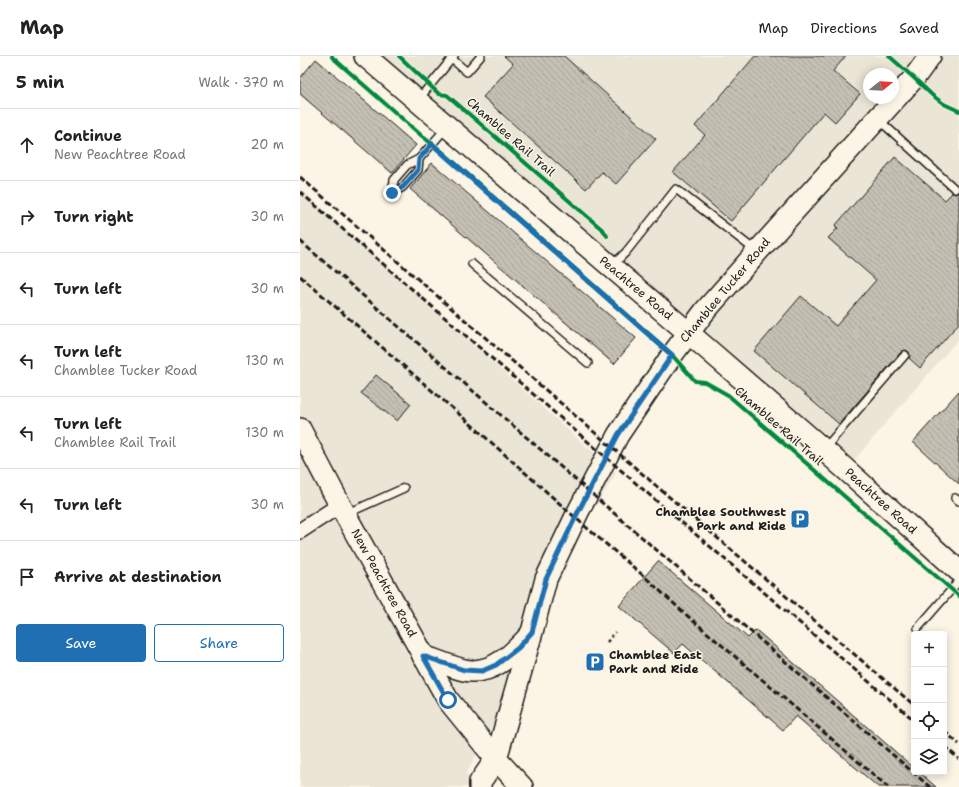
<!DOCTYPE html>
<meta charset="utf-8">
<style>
body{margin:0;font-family:"Shantell Sans",sans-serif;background:#f6f6f6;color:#222}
.controls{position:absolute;right:12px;bottom:12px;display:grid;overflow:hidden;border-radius:4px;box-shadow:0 2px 10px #0003}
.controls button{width:36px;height:36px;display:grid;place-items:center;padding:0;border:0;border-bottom:1px solid #e0e0e0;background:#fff;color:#222;font:20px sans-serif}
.compass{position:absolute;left:563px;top:12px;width:36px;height:36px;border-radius:50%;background:#fff;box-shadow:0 2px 10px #0003;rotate:72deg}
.stop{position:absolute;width:12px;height:12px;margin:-9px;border:3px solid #1f6fb2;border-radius:50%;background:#fff}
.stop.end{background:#1f6fb2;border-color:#fff;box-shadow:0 1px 4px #0008}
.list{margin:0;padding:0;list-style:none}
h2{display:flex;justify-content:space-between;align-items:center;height:52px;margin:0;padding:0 16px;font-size:17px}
h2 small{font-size:13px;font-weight:400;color:#767676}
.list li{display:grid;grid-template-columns:26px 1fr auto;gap:12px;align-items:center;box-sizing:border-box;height:72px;padding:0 16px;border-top:1px solid #e0e0e0}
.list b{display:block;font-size:15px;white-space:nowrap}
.list p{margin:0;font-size:13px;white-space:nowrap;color:#767676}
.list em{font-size:13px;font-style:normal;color:#767676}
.actions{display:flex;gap:8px;padding:12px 16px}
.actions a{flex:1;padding:9px 0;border:1px solid #1f6fb2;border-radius:4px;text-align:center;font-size:14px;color:#1f6fb2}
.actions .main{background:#1f6fb2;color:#fff}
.icon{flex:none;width:22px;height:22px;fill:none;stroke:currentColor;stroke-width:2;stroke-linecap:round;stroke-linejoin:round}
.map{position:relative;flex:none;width:659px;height:731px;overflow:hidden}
header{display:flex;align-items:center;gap:24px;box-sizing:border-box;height:56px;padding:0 20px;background:#fff;border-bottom:1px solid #e0e0e0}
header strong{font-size:19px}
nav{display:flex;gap:22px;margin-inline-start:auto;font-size:14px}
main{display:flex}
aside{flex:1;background:#fff}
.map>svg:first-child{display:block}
.built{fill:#ebe5d6;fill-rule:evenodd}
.building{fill:url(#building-back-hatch);stroke:#1c1c1c}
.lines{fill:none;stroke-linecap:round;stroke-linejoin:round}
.lane-casing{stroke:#1c1c1c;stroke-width:10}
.street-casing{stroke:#1c1c1c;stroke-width:18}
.secondary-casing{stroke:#1c1c1c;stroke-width:24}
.path{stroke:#1c1c1c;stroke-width:2.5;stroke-dasharray:3 3;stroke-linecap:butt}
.lane{stroke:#fcf5e5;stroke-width:7}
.street{stroke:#fcf5e5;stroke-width:15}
.secondary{stroke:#fcf5e5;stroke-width:21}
.rail{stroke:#1c1c1c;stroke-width:3;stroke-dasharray:6 3;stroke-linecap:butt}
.cycleway-casing{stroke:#fcf5e5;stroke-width:6}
.cycleway{stroke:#00873e;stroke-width:4}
.route{stroke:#1f6fb2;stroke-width:5}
.labels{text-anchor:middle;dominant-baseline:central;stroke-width:3;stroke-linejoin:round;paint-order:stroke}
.street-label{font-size:12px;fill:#1c1c1c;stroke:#fcf5e5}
.poi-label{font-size:12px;font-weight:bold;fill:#1c1c1c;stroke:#fcf5e5;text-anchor:end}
</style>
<header>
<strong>Map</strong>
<nav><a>Map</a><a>Directions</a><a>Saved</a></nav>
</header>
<main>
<aside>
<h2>5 min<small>Walk · 370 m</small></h2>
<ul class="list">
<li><svg class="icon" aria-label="ahead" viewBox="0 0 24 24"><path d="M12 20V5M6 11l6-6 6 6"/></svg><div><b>Continue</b><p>New Peachtree Road</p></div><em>20 m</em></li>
<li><svg class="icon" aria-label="right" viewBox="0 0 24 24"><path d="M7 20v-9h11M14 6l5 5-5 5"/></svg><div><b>Turn right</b></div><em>30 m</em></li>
<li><svg class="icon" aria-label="left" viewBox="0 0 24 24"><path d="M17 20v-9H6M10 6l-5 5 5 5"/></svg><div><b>Turn left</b></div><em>30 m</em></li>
<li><svg class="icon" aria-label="left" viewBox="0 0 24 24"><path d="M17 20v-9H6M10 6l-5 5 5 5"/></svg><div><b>Turn left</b><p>Chamblee Tucker Road</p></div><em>130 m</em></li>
<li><svg class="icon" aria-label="left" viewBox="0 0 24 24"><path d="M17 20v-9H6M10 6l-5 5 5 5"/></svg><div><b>Turn left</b><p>Chamblee Rail Trail</p></div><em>130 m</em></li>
<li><svg class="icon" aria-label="left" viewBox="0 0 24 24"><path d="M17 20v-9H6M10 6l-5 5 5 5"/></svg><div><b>Turn left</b></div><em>30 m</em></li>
<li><svg class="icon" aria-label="arrive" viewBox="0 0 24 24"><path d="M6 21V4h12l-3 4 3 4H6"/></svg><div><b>Arrive at destination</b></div></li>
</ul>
<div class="actions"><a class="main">Save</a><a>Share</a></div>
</aside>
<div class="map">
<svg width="659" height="731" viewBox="0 0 659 731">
<defs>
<pattern id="building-back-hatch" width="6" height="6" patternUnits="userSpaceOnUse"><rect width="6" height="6" fill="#c4c0b3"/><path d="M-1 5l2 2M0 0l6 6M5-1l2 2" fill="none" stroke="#a8a499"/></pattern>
</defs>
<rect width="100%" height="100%" fill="#fcf5e5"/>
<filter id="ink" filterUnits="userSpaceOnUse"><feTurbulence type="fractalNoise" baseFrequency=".025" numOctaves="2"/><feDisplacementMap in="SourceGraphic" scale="8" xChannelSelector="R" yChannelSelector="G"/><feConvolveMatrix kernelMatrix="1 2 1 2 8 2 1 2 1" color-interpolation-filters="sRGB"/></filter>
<g filter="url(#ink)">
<g class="built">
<path d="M51,0H659V282L543,417L393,294ZM569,18H593V42H569Z"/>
<path d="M0,133L316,417L245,532L215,629L166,718L182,731H0Z"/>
</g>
<g class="building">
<path d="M204,0H264L356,83L316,128L302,116L286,133L183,41L213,8Z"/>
<path d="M455,0H546L533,15L560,38L535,66L524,56L431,165L373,116L405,79L395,70Z"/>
<path d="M16,3L116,89L92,117L0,38V22Z"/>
<path d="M595,101L645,144L652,137L656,138L659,136V267L620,312L609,302L610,300L609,296L606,294L602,295L539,368L454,295L501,240L536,270L576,224L528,182L538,172L535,170Z"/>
<path d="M132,107L336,282L314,308L110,133Z"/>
<path d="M76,319L111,348L97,365L61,337Z"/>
<path d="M659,335V428L613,386Z"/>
<path d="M358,505L448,582L456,574L614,712V716H619L636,731H578L496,660L483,674L383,588L374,597L319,550Z"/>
</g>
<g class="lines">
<g class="lane-casing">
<g id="lane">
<path d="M152,3L167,16L181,0"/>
<path d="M118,44L154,0"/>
<path d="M579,64L655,133"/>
<path d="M92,137L94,124L107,109L119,103L146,72"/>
<path d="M92,137L103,131L118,114L119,103"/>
<path d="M172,208L288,307"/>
<path d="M313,209L326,196L376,133L456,195"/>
<path d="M525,392L605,299"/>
<path d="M655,442L659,445"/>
<path d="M46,458L104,432"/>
<path d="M618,572L659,525"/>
</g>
</g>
<g class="street-casing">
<path id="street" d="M0,475L40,449"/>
</g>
<g class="secondary-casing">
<g id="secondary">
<path d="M65,0L412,297L524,394L659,515"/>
<path d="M0,373L40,449L148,644L196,703L222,731"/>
<path d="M123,600C136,604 151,611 164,614C192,620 214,597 231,578"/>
<path d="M180,731V726L196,703L232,576L246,523L278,456L318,379L372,299L405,255L457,196L614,22L630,0"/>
</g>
</g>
<path class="path" d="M307,586L315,576"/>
<use href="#lane" class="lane"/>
<use href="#street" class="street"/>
<use href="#secondary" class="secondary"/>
<g class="rail">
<path d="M0,121L361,434L614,649"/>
<path d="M0,136L353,442L614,664"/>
<path d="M0,185L630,731"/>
<path d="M0,220L174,371L287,472L345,521L383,556L588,731"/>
<path d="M644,675L659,688"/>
<path d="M644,690L659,703"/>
</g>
<g class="cycleway-casing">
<g id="cycleway">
<path d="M32,0V1L122,80L141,95L372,299L395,325L405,326L428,339L659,540"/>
<path d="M99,0L139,38L147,39L304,175L307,180"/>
<path d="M589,0L614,22L632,39L644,48L659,55"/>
</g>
</g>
<use href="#cycleway" class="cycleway"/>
</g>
</g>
<g class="lines" filter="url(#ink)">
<path class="route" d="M92,137L103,131L118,114L119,103L132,88L372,299L318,379L278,456L246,523L232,576L218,592L196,609L182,615L164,614L123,600L148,644"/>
</g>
<defs>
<g id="parking-square" transform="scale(1)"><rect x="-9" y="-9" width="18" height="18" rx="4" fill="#1f6fb2" stroke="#fcf5e5"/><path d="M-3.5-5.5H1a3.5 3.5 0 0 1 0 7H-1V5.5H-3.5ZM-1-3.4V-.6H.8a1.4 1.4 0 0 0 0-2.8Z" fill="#fff"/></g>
</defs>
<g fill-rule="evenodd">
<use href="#parking-square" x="500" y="463"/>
<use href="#parking-square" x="295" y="606"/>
</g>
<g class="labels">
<g class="street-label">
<text transform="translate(211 81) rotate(41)">Chamblee Rail Trail</text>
<text transform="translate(336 232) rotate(40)">Peachtree Road</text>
<text transform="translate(425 234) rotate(-50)">Chamblee Tucker Road</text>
<text transform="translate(479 370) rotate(41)">Chamblee Rail Trail</text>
<text transform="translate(581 445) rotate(42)">Peachtree Road</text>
<text transform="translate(84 527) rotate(61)">New Peachtree Road</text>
</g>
<g class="poi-label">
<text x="486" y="456">Chamblee Southwest<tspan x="486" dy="14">Park and Ride</tspan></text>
<text x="309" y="599" text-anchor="start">Chamblee East<tspan x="309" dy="14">Park and Ride</tspan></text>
</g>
</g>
</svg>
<div class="controls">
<button>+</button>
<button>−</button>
<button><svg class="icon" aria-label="locate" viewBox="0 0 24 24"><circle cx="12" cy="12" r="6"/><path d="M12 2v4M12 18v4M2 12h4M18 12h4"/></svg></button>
<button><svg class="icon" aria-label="layers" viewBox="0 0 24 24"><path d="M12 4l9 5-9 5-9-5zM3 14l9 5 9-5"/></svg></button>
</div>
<svg class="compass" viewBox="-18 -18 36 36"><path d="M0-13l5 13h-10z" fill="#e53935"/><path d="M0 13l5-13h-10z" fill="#767676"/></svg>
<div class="stop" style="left:148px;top:644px"></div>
<div class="stop end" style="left:92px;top:137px"></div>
</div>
</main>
